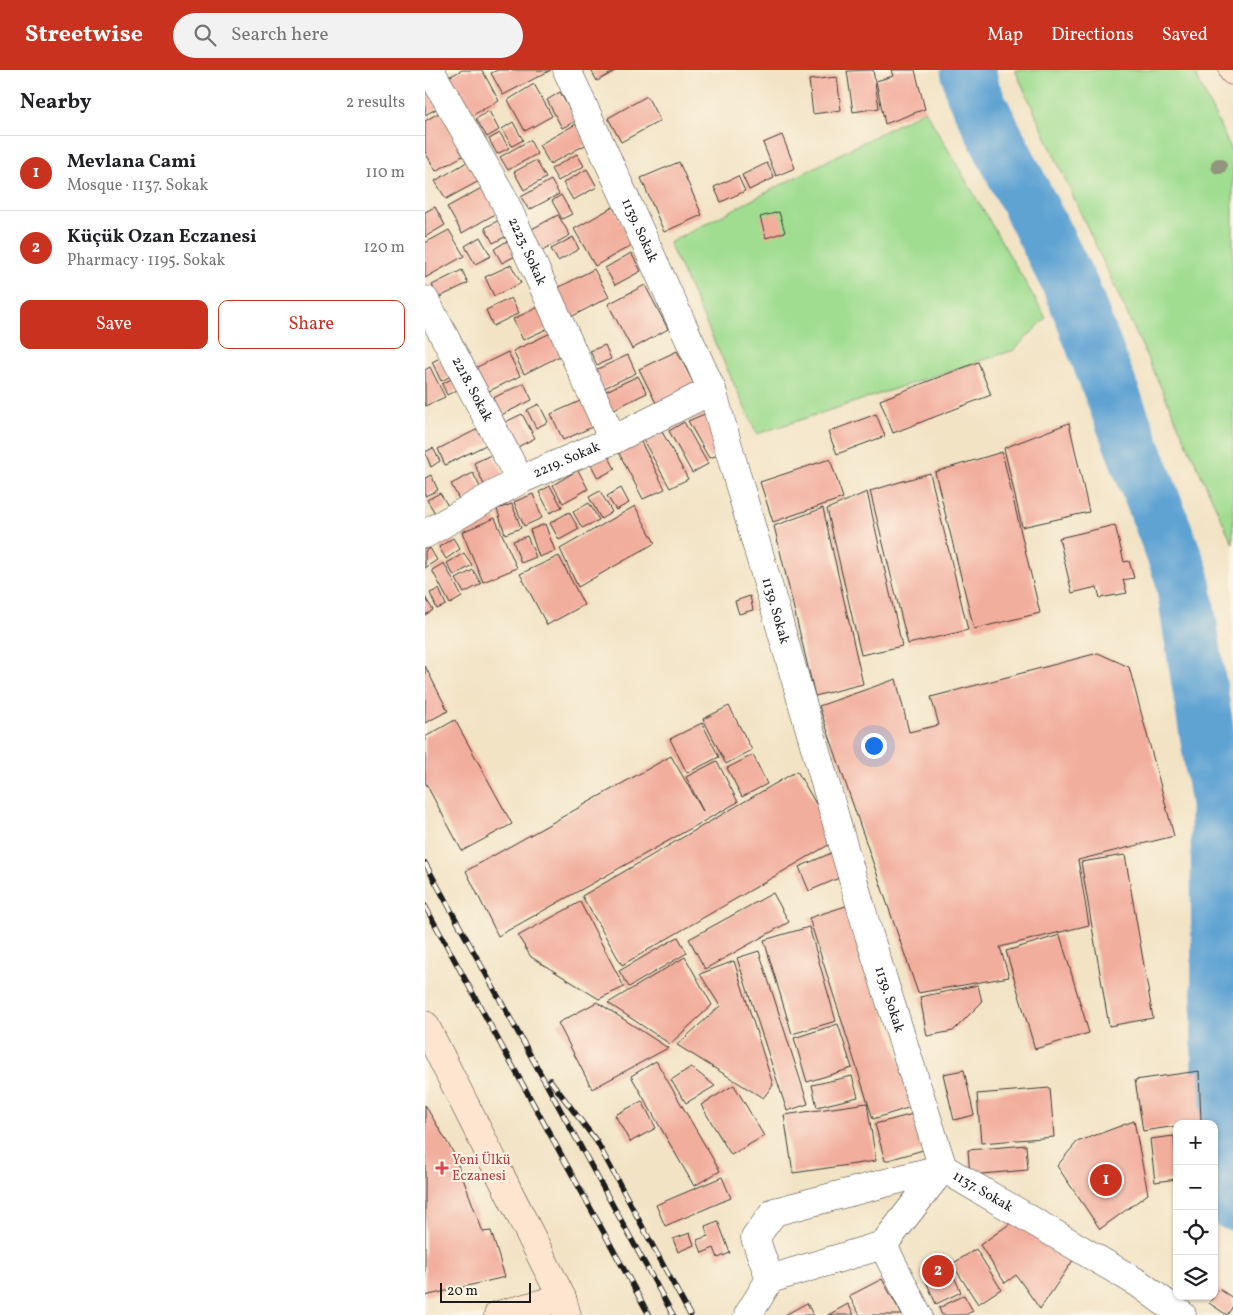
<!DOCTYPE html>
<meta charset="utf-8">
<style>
body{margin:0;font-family:Vollkorn,serif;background:#f2f2f2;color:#202124}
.controls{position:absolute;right:15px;bottom:15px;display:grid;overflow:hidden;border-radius:10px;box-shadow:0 1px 4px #0004}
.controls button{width:45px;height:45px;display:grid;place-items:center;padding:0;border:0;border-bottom:1px solid #e0e0e0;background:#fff;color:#202124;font:25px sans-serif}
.scale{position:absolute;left:15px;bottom:12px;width:91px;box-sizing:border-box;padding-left:5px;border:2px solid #1c1c1c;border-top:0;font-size:14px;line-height:18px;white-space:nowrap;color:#1c1c1c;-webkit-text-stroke:4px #fcf5e5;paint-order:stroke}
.you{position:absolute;left:448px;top:675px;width:18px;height:18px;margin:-12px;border:4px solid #fff;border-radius:50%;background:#1a73e8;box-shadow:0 0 0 8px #1a73e833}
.badge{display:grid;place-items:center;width:32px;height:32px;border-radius:50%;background:#c8321e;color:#fff;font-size:16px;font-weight:700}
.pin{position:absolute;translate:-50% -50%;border:2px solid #fff;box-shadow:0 1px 5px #0006}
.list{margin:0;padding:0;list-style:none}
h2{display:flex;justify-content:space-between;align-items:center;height:65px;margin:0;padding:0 20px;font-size:21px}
h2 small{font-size:16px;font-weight:400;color:#757577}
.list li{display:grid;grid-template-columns:32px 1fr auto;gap:15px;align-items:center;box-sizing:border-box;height:75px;padding:0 20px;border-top:1px solid #e0e0e0}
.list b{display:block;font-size:19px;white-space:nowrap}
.list p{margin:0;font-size:16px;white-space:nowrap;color:#757577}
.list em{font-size:16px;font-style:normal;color:#757577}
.actions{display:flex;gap:10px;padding:15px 20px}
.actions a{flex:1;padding:11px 0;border:1px solid #c8321e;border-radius:10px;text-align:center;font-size:18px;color:#c8321e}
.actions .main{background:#c8321e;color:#fff}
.icon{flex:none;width:28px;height:28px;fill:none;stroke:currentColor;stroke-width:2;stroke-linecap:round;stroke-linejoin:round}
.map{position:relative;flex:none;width:808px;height:1245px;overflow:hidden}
header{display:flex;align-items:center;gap:30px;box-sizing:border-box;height:70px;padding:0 25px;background:#c8321e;color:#fff}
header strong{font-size:24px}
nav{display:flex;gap:28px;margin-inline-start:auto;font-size:18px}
.search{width:350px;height:45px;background:#f2f2f2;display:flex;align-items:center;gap:12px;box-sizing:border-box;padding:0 18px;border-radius:28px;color:#757577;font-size:19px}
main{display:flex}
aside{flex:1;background:#fff}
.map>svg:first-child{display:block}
.green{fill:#a0dd91;stroke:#5e7c56}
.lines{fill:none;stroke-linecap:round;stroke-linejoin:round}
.river{stroke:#5ea3d3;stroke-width:55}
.building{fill:#f2ae9d}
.street-casing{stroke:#3c3a35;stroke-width:29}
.secondary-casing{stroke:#3c3a35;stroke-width:29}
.street{stroke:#fff;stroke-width:28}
.secondary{stroke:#fde5d0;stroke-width:28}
.rail-casing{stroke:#1c1c1c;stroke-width:5.5}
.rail{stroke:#fcf5e5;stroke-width:4;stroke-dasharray:11;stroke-linecap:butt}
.tree{fill:#92957b}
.health-dot{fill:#e0444e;stroke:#fcf5e5;stroke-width:2}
.labels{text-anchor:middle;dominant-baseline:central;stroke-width:4;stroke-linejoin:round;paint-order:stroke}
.street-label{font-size:14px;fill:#1c1c1c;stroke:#fcf5e5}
.health-label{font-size:14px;fill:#be3a42;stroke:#fcf5e5;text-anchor:start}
</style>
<header>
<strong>Streetwise</strong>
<div class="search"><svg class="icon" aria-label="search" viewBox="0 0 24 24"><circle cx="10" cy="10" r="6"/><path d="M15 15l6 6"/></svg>Search here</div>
<nav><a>Map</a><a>Directions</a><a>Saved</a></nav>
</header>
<main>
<aside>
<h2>Nearby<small>2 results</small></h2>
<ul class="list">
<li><span class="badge">1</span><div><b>Mevlana Cami</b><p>Mosque · 1137. Sokak</p></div><em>110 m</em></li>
<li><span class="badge">2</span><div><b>Küçük Ozan Eczanesi</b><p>Pharmacy · 1195. Sokak</p></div><em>120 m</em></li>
</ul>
<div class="actions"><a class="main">Save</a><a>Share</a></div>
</aside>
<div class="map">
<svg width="808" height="1245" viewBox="0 0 808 1245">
<rect width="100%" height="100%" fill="#fcf5e5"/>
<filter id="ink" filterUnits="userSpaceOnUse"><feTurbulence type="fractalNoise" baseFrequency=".02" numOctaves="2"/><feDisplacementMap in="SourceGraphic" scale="10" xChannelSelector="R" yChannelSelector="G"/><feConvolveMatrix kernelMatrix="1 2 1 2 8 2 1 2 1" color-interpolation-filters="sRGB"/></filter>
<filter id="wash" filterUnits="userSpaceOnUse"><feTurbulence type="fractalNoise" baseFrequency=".0096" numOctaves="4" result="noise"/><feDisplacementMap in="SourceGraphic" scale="20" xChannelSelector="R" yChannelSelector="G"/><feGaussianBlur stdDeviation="1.12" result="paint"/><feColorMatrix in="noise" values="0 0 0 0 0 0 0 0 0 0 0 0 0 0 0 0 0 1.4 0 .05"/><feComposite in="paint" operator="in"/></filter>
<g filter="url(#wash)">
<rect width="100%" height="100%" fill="#f2e3c5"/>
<g class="green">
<path d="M590,0H768L808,83V474Z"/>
<path d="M500,40L621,248L589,280L332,364L244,173Z"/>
</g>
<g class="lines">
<path class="river" d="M543,0L548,22L647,219L757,506L793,734L794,1043L808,1133"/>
</g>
<g id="blocks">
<g class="building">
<path d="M37,0H57L74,31L40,49L18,10Z"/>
<path d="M73,0H126L78,25L66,3Z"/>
<path d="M166,0H192L172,11Z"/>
<path d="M448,0L454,38L428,42L422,1Z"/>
<path d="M466,0H490L500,39L460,54L451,11L468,6Z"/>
<path d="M412,7L416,40L388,44L384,10Z"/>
<path d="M0,14L13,38L0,45Z"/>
<path d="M109,14L127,46L100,61L83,30Z"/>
<path d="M135,22L151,51L137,58L122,30Z"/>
<path d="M222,26L235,51L196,72L183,48Z"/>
<path d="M17,41L41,84L11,101L0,82V51Z"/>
<path d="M64,41L74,60L62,67L51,49Z"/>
<path d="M88,52L98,70L87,76L77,59Z"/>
<path d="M151,54L162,74L125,94L114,75Z"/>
<path d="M75,63L84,78L72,84L64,69Z"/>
<path d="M357,65L370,98L351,106L338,73Z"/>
<path d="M105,70L112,84L83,100L75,87Z"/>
<path d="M152,84L159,96L133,111L126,99Z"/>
<path d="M47,89L58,109L21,129L10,111Z"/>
<path d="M111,90L121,108L99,120L89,102Z"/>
<path d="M254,92L277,145L239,162L216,108Z"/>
<path d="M342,93L349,108L324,120L317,105Z"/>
<path d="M162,99L172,117L148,130L138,113Z"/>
<path d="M313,106L320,121L296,132L289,117Z"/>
<path d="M126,110L134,124L104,140L96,127Z"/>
<path d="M62,115L77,140L37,163L22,137Z"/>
<path d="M136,125L147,144L137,149L127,131Z"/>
<path d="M10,137L20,155L0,167V142Z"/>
<path d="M188,137L209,174L170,196L149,159Z"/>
<path d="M354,142L360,162L341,168L335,147Z"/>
<path d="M133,145L145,165L116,181L105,160Z"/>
<path d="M79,147L88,163L68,173L60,158Z"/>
<path d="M24,160L39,186L0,208V173Z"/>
<path d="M55,167L66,186L50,194L40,176Z"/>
<path d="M148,167L154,179L133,191L126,179Z"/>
<path d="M87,168L96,183L77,193L69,179Z"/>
<path d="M206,183L216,201L190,215L180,198Z"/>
<path d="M86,195L96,213L69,226L60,207Z"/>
<path d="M169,199L184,227L144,248L129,220Z"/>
<path d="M37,200L43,213L13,228L7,215Z"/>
<path d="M220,215L243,259L207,279L183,234Z"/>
<path d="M86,228L94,243L68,256L61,240Z"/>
<path d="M118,235L128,256L98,270L88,249Z"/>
<path d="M132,260L143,282L99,304L88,281Z"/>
<path d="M180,275L186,289L172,295L165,281Z"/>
<path d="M252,281L273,322L235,341L214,299Z"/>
<path d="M83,282L95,306L56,325L44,301Z"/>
<path d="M23,284L32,303L16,311L7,292Z"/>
<path d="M203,285L211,303L175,320L166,302Z"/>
<path d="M553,292L566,325L468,363L455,330Z"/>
<path d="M5,297L20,327L0,336V300Z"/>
<path d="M32,306L38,317L22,325L17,314Z"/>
<path d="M213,306L222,323L183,342L175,324Z"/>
<path d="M99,313L107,330L68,349L60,332Z"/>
<path d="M162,328L174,354L138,370L126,344Z"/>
<path d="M114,334L123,352L111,358L102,340Z"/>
<path d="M282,343L294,385L284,388L263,351Z"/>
<path d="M97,344L110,368L87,380L74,355Z"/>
<path d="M451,344L460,366L412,384L403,362Z"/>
<path d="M259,352L283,394L267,403L244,361Z"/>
<path d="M644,353L664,442L597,457L579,378Z"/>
<path d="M57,357L65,373L20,395L13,379Z"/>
<path d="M235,358L263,409L245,418L217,368Z"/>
<path d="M215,370L240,419L218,429L193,381Z"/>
<path d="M8,378L15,391L6,397L0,382Z"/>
<path d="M577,382L615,543L549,559L510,402Z"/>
<path d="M68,384L81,410L61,419L49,393Z"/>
<path d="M183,385L190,399L173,408L166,395Z"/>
<path d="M405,389L418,428L348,452L335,412Z"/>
<path d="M153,400L163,419L138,433L128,415Z"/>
<path d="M48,403L58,423L36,433L26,414Z"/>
<path d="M505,403L543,560L483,574L445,421Z"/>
<path d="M6,405L13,420L0,426V408Z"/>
<path d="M125,416L137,437L125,443L114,422Z"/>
<path d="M196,418L204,433L191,440L182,426Z"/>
<path d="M175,421L187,442L176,449L164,427Z"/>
<path d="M442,422L477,576L436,585L402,439Z"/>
<path d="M15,423L23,436L10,443L2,430Z"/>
<path d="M108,424L117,448L99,456L89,432Z"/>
<path d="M164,433L174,450L157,458L148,442Z"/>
<path d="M87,434L96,458L80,464L72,439Z"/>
<path d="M210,436L230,473L153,517L135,479Z"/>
<path d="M398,438L438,614L390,626L349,456Z"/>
<path d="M144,442L154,459L134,470L125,453Z"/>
<path d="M70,448L92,498L58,512L37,462Z"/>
<path d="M120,454L130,481L114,487L105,460Z"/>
<path d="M690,455L699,492L704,491L709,508L698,510L702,523L675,528L672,517L647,523L634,468Z"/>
<path d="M102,466L111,487L96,493L88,471Z"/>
<path d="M28,468L35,479L21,489L14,477Z"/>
<path d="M5,478L12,490L0,498V481Z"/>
<path d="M39,483L47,495L29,506L22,493Z"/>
<path d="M134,486L159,535L122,555L95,504Z"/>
<path d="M19,493L37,527L25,534L7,500Z"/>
<path d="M48,500L56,514L39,523L31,509Z"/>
<path d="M14,519L21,535L12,539L5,523Z"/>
<path d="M325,526L328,540L314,544L310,531Z"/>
<path d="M0,527L8,540L0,545Z"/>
<path d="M673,583L704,597L749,766L653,790L664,855L575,877L584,907L493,923L394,636L471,609L484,662L514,655L506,627Z"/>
<path d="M0,596L23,641L0,653Z"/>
<path d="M304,636L327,680L301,694L278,649Z"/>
<path d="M30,650L87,754L37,781L0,712V667Z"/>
<path d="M277,653L294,687L262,703L245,669Z"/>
<path d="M328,685L342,714L317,727L302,698Z"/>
<path d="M246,686L278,741L261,707L292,691L313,732L73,866L41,801Z"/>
<path d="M372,701L412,770L197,895L157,826Z"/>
<path d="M411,781L421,805L384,821L374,797Z"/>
<path d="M700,785L728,948L684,956L656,792Z"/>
<path d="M348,823L364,852L280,899L264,869Z"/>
<path d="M155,832L199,917L174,929L106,887L93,866Z"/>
<path d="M424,835L489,1036L448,1049L384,848Z"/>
<path d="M384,857L411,951L367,964L339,870Z"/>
<path d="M635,865L664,963L610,979L581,881Z"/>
<path d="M253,867L262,883L204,917L194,901Z"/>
<path d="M334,881L383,1034L362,1041L312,888Z"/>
<path d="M260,887L287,935L245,974L183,933Z"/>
<path d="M309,891L348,1015L338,1028L252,975L295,936L275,904Z"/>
<path d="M553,915L557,932L528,961L502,966L495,927Z"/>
<path d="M172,932L243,978L167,1019L133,953Z"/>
<path d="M413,954L427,998L382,1012L369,968Z"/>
<path d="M231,991L295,1101L269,1116L206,1006Z"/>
<path d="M266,997L290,1016L261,1033L246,1010Z"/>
<path d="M539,1000L549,1045L529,1050L518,1004Z"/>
<path d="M774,1001L776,1052L752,1054V1056L718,1061L710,1010Z"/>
<path d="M427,1006L433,1027L392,1037L387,1015Z"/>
<path d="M309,1015L339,1066L306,1085L276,1035Z"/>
<path d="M625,1018L629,1067L556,1073L552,1024Z"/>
<path d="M217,1031L231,1058L205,1072L190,1045Z"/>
<path d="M442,1033L451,1091L368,1103L359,1045Z"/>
<path d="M0,1035L28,1082L58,1162L66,1161L80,1207L0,1226Z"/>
<path d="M488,1044L498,1080L460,1091L450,1054Z"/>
<path d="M709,1051L723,1124L675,1159L632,1096L652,1072Z"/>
<path d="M749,1066L752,1109L730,1112L725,1069Z"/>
<path d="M601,1075L603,1100L545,1105L543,1080Z"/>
<path d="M297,1107L306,1128L240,1156L231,1135Z"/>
<path d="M593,1148L653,1183L615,1239L591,1205L580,1213L555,1175Z"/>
<path d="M293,1151L305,1183L293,1188L289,1178L277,1183L272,1170L283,1166L280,1156Z"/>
<path d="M265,1163L269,1175L253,1182L248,1169Z"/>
<path d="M551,1179L576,1219L553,1234L527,1194Z"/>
<path d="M521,1189L536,1222L511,1234L496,1200Z"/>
<path d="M457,1209L477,1245H435L424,1226Z"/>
<path d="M794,1219L808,1228V1236L802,1245L784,1233Z"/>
<path d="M539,1225L548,1241L540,1245H517L514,1238Z"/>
<path d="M382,1233L388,1245H360Z"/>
<path d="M423,1234L429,1245H403Z"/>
</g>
</g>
</g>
<g filter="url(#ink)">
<use href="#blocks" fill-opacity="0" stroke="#3c3a35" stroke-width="1"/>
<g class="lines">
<g class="street-casing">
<g id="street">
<path id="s1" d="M5,0L77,126L188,370"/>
<path id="s2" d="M142,0L287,320L444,865L518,1098L349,1142L330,1168L345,1209"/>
<path id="s3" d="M0,230L95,410"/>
<path id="s4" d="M0,464L95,410L188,370L287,320"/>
<path d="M458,1175L493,1245"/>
<path id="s5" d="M345,1209L458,1175L518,1098L713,1213L757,1245"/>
<path d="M323,1245L345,1209"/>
</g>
</g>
<g class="secondary-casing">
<g id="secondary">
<path d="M808,0V1"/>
<path d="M0,955L137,1228L142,1245"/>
<path d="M73,1245L137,1228"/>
</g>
</g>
<use href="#street" class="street"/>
<use href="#secondary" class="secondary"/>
<g class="rail-casing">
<g id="rail">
<path d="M0,793L248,1245"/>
<path d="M0,836L224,1245"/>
<path d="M125,1010L172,1072L265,1245"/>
</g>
</g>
<use href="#rail" class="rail"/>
</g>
<circle class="tree" cx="794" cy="96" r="8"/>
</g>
<path class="health-dot" d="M14.5 1090.5h5v5h5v5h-5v5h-5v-5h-5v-5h5z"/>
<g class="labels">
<g class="street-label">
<text stroke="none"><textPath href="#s2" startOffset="176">1139. Sokak</textPath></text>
<text stroke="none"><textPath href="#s1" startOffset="206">2223. Sokak</textPath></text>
<text stroke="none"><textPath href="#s3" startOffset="101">2218. Sokak</textPath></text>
<text stroke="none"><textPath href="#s4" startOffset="160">2219. Sokak</textPath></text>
<text stroke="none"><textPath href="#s2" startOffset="581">1139. Sokak</textPath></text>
<text stroke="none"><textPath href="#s2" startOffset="986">1139. Sokak</textPath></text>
<text stroke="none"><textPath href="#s5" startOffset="262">1137. Sokak</textPath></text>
</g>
<g class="health-label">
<text x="27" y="1090">Yeni Ülkü<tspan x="27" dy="16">Eczanesi</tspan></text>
</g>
</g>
</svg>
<div class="controls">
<button>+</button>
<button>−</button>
<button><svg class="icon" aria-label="locate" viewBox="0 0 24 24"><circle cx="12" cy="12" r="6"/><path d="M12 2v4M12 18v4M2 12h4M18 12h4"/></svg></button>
<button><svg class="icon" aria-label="layers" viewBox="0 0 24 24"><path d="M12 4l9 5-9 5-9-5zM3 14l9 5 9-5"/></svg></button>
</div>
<div class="scale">20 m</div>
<div class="you"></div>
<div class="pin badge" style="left:681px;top:1110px">1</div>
<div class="pin badge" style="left:513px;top:1201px">2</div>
</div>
</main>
